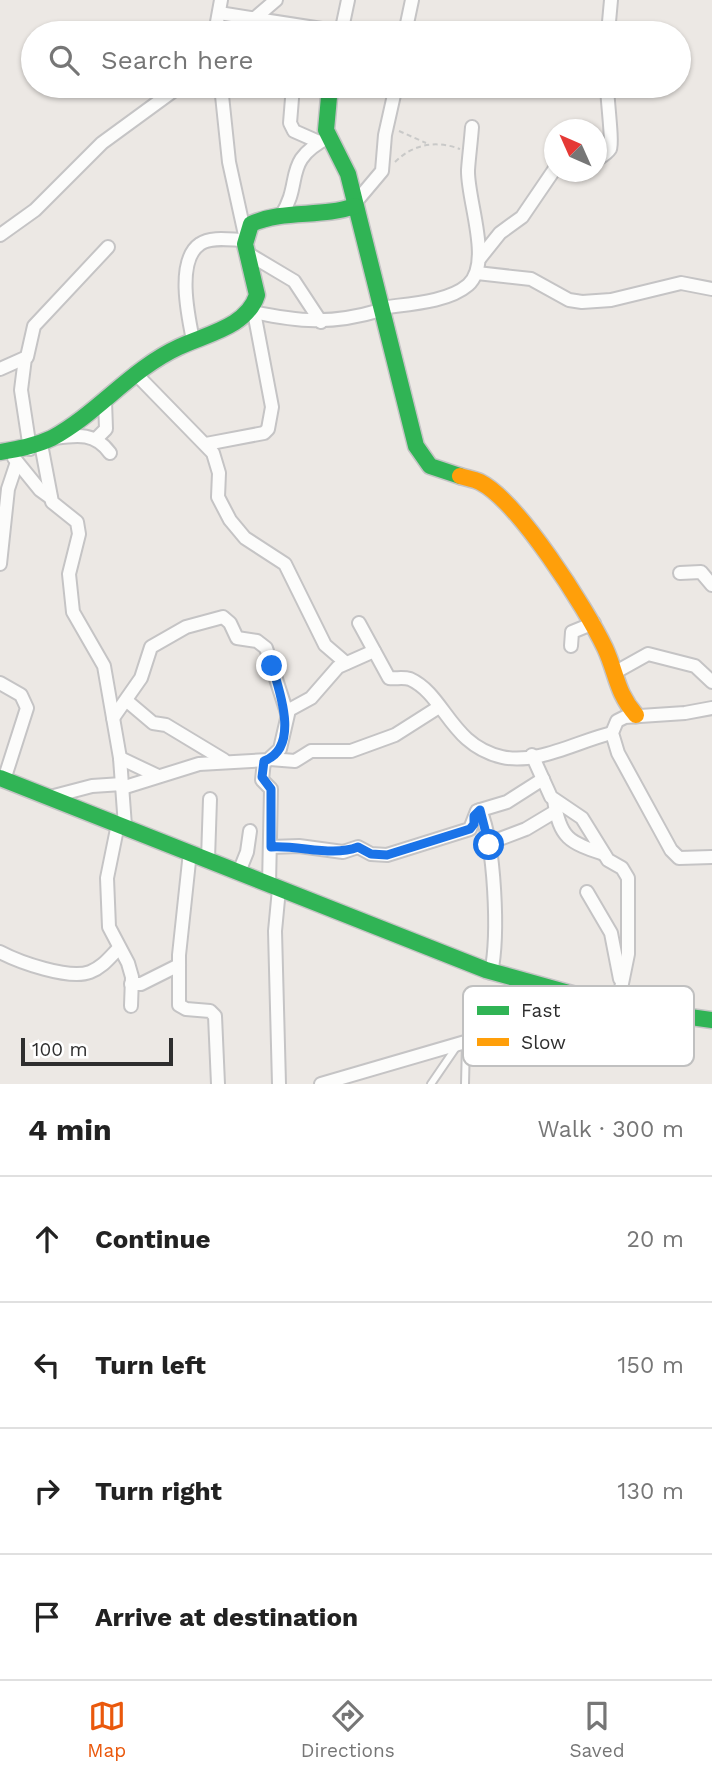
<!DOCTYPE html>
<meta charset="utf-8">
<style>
body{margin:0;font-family:"Work Sans",sans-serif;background:#f2f2f2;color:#222}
.compass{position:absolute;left:544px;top:119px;width:63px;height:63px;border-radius:50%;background:#fff;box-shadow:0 2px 5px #0004;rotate:315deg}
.scale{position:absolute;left:21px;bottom:18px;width:152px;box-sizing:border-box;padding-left:7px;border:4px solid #2e2e2e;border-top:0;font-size:19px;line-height:24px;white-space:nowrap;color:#2e2e2e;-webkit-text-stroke:5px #fff;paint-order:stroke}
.stop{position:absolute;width:21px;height:21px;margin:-16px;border:5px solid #1a73e8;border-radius:50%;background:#fff}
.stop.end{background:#1a73e8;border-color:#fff;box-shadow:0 2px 7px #0008}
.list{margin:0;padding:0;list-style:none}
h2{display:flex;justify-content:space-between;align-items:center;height:91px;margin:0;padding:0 28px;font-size:30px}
h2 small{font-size:23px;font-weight:400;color:#767676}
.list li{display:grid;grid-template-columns:46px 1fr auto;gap:21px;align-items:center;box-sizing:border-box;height:126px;padding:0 28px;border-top:2px solid #e0e0e0}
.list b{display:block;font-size:26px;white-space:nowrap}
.list em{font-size:23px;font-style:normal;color:#767676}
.icon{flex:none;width:38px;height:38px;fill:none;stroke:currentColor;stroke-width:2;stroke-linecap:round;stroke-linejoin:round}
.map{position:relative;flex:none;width:712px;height:1084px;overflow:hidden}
.search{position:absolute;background:#fff;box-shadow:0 2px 5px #0004;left:21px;right:21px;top:21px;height:77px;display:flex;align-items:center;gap:18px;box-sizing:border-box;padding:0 24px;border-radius:38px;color:#767676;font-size:26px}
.sheet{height:595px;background:#fff}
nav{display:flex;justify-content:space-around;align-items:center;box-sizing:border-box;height:98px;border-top:2px solid #e0e0e0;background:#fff;font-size:19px;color:#767676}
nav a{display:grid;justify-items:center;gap:4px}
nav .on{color:#ea580c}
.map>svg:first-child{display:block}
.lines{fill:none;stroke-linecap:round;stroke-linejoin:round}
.lane-casing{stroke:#c5c4c5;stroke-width:10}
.street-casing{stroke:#c5c4c5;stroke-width:16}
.fast-casing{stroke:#c5c4c5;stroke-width:19}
.slow-casing{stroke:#c5c4c5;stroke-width:19}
.path{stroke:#c9c9c8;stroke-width:2;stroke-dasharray:5 3.5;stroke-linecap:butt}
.lane{stroke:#fcfcfb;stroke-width:6}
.street{stroke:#fcfcfb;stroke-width:12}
.fast{stroke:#30b455;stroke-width:16}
.slow{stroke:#ff9f0a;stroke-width:16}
.route{stroke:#1a73e8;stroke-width:9}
.key{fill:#fff;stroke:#c0c0c0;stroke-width:2}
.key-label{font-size:19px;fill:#2e2e2e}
</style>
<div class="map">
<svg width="712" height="1084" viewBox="0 0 712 1084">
<rect width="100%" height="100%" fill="#ece8e4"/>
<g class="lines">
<g class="lane-casing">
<g id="lane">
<path d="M431,1084L457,1046"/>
<path d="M465,1084L466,1042"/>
</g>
</g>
<g class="street-casing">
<g id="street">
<path d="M219,13L341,32"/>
<path d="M255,18L276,0"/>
<path d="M215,33L221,0"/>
<path d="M243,33L251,18"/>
<path d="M341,33L348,0"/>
<path d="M405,33L412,0"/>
<path d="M608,33L611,0"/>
<path d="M221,86L229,162L245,235"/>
<path d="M293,86L290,123L294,131L319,142"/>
<path d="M596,160C601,157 607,154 610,149C613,143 607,98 607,86"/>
<path d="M355,203L382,171L385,135L396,86"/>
<path d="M281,216C304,180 281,162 329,137"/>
<path d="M0,235L35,210L102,143L180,86"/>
<path d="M247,253L294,281L321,322"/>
<path d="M480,258L500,233L522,217L554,170"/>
<path d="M477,273L531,279L569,300L582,302L611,300L681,283L712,289"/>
<path d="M380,308C406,304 447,303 468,285C493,263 467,200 468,170C469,156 471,141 472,127"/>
<path d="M249,311C299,322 331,325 381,310"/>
<path d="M193,340C188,316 176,260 200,244C211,236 232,240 244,240"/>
<path d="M25,358L21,390L30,449"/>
<path d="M0,369L27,357L34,326L108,247"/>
<path d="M135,373L213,453L219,473L218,497L230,520L245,538L285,564L325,645L346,663"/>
<path d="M54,438C77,435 95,432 110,453"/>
<path d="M96,439L106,429L105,401"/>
<path d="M41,444L52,502L77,522L79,534L69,574L73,612L104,666L120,758L125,826"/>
<path d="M206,444L264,433L268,429L272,407L254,312"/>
<path d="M14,458L40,490L51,498"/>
<path d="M0,564L8,489L17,462"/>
<path d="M680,573L701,572L712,585"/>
<path d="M359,623L389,678C395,679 403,677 410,679C445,695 450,745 502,757C537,765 578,741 612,733"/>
<path d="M571,646L572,632L594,623"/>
<path d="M614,673L648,654L695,666L712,682"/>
<path d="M0,683L21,695L27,708L4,780"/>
<path d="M127,701L153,723L166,725L224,760"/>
<path d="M712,708L685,713L625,717L617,721L612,733L618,753L671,850L679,858L712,857"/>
<path d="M113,718L141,678L151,647L186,627L223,617L230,623L237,638L257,641L266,648L287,713"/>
<path d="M532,755L551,797L582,818L608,860L622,868L628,878V954L617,1008"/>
<path d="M120,758L158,776"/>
<path d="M270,759L295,761L311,751H351L395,735L439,707"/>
<path d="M264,761L262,780L271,789L269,885"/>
<path d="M122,788L199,764L268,760L280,749L289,710L311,698L338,667L374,651"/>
<path d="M50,797L92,786L122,784"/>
<path d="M554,800C560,839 569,842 604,854"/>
<path d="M480,810C495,845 499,935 491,973"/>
<path d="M118,824L107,878L109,927L128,963L132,977L131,1006"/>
<path d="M489,843L526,829L556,811"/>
<path d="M271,847L299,846L343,852L358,847L371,854L387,855L470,829L477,811L507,802L543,779"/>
<path d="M190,852L179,955V1005L186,1009L210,1011L215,1016L218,1084"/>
<path d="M208,859L210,799"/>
<path d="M239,872L247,852L250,831"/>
<path d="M587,892L611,933L620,979"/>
<path d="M0,952C19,962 69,980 90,972C103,967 110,957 119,948"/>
<path d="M131,984H141L179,965"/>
<path d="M279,1084L275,931L279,889"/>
<path d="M321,1084L520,1026L589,1002"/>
</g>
</g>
<g class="fast-casing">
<g id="fast">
<path d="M330,86L326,130L348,174L416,446L430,466L460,476"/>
<path d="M0,452C18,449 35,446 52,438C98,413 131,369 179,347C206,334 247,327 257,295L245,244L251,224C284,209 321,218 355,206"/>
<path d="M0,778L486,970L619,1007L712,1020"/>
</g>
</g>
<g class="slow-casing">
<path id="slow" d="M460,476C466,478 474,479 480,482C518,501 586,608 605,648C617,674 616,692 636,715"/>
</g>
<g class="path">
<path d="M399,131L426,143"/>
<path d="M395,162C413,144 436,140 460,149"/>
</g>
<use href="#lane" class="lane"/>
<use href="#street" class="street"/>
<use href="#fast" class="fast"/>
<use href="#slow" class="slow"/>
</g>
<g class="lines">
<path class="route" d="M272,666C280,692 300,748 264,761L262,777L271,789V847C300,845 332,857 358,847L371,854L387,855L470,829L474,824V816L480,810L489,845"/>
</g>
<rect x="463" y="986" width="231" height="80" rx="10" class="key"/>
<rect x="477" y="1006" width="32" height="9" fill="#30b455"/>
<rect x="477" y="1038" width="32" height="8" fill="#ff9f0a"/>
<g class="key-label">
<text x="521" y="1017">Fast</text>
<text x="521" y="1049">Slow</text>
</g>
</svg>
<svg class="compass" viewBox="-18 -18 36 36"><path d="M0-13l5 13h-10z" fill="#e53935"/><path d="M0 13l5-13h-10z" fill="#767676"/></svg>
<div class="scale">100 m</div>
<div class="stop" style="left:489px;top:845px"></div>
<div class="stop end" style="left:272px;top:666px"></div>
<div class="search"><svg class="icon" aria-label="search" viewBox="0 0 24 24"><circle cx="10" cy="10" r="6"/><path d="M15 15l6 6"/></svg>Search here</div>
</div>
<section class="sheet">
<h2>4 min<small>Walk · 300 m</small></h2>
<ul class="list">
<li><svg class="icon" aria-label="ahead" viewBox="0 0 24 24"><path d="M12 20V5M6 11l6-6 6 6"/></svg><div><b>Continue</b></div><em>20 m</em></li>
<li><svg class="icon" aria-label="left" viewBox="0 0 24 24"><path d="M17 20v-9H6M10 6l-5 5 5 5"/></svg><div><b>Turn left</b></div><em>150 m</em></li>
<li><svg class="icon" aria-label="right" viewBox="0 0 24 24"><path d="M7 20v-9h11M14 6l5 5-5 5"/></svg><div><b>Turn right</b></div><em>130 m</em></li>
<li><svg class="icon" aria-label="arrive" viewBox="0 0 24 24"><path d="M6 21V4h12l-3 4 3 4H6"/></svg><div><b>Arrive at destination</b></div></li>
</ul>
</section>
<nav>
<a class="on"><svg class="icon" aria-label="map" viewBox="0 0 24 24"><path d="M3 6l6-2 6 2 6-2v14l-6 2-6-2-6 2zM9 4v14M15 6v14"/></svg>Map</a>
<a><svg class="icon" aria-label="directions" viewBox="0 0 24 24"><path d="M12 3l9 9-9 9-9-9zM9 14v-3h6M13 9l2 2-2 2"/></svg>Directions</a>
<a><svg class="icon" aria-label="saved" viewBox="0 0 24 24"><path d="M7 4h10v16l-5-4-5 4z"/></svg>Saved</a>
</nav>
